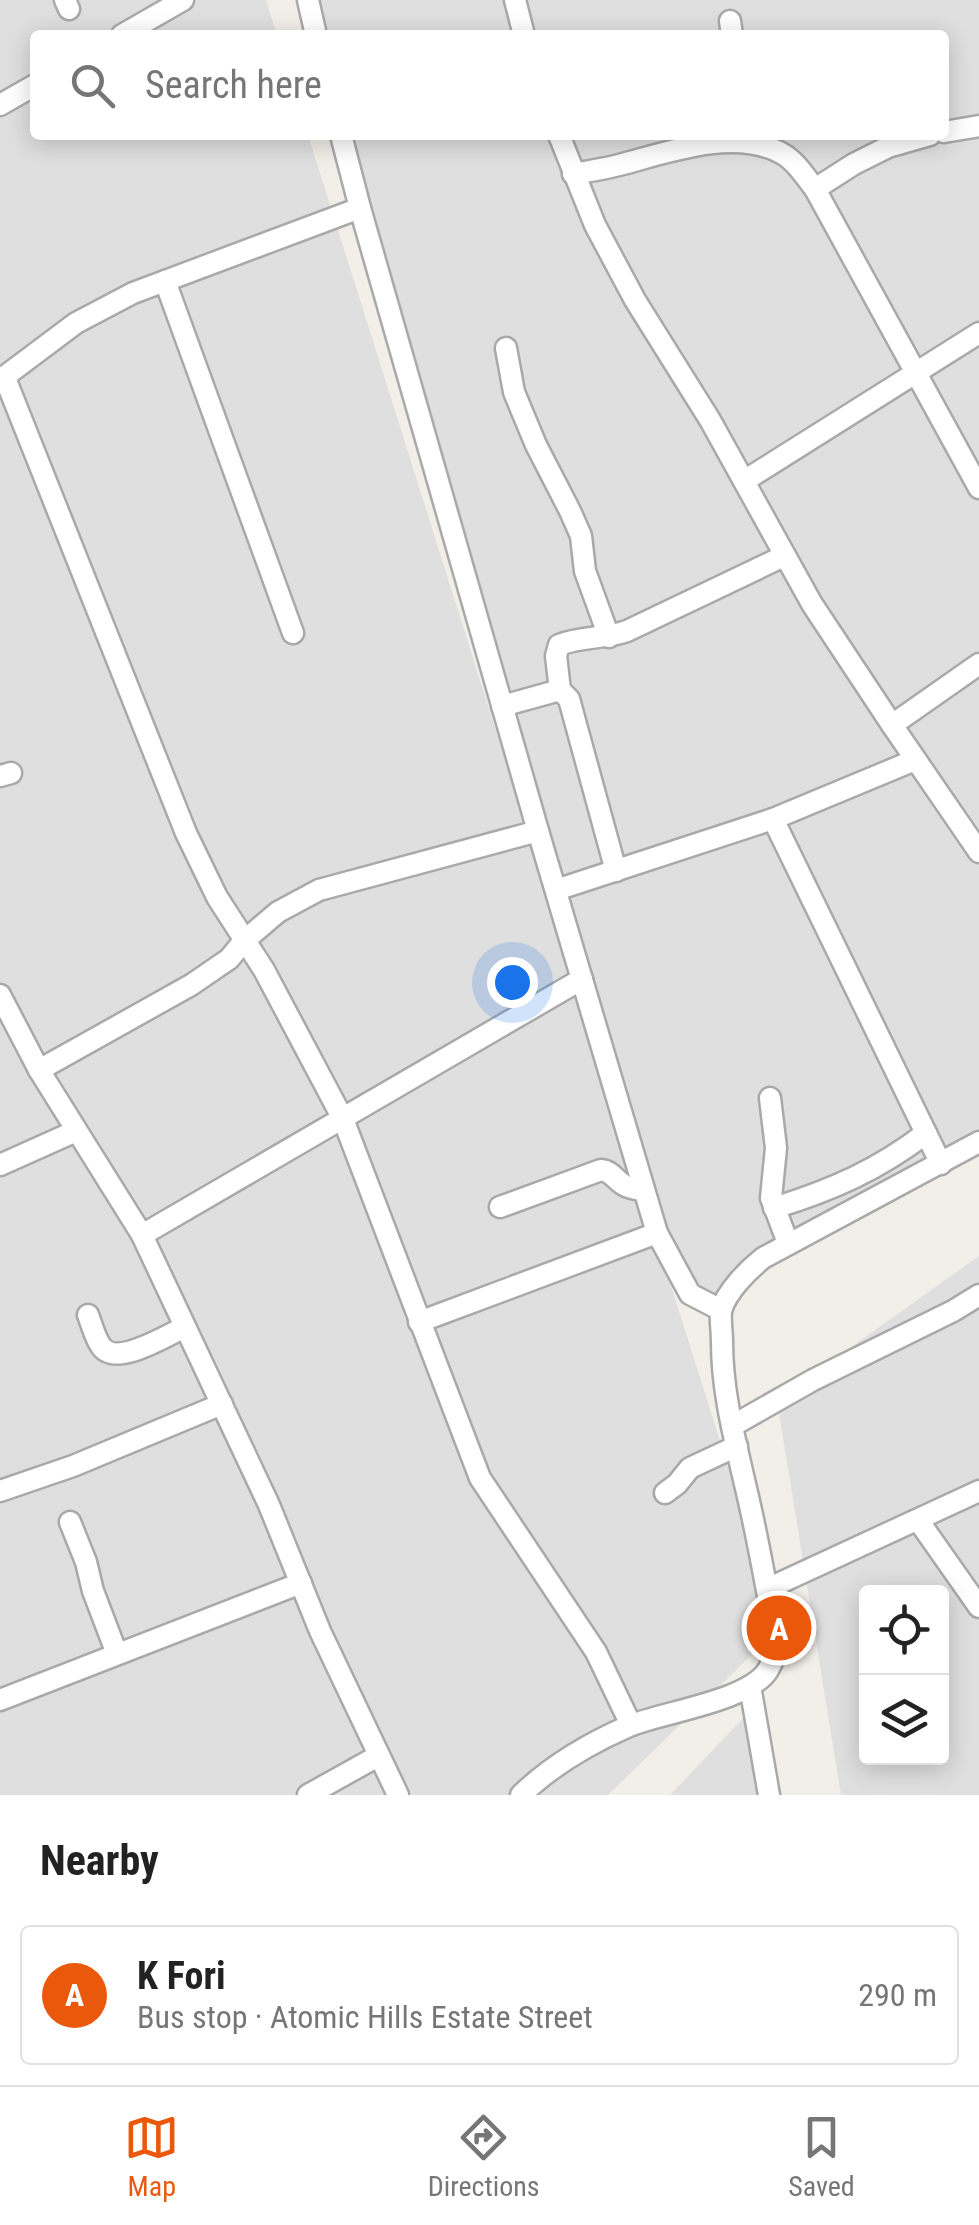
<!DOCTYPE html>
<meta charset="utf-8">
<style>
body{margin:0;font-family:"Roboto Condensed",sans-serif;background:#f6f6f6;color:#222}
.controls{position:absolute;right:30px;bottom:30px;display:grid;overflow:hidden;border-radius:10px;box-shadow:0 5px 25px #0003}
.controls button{width:90px;height:90px;display:grid;place-items:center;padding:0;border:0;border-bottom:2px solid #e0e0e0;background:#fff;color:#222;font:50px sans-serif}
.you{position:absolute;left:512px;top:982px;width:35px;height:35px;margin:-25px;border:8px solid #fff;border-radius:50%;background:#1a73e8;box-shadow:0 0 0 15px #1a73e833}
.badge{display:grid;place-items:center;width:65px;height:65px;border-radius:50%;background:#ea580c;color:#fff;font-size:32px;font-weight:700}
.pin{position:absolute;translate:-50% -50%;border:5px solid #fff;box-shadow:0 2px 10px #0006}
.list{margin:0;padding:0;list-style:none}
h2{display:flex;justify-content:space-between;align-items:center;height:130px;margin:0;padding:0 40px;font-size:42px}
h2 small{font-size:32px;font-weight:400;color:#767676}
.list li{display:grid;grid-template-columns:65px 1fr auto;gap:30px;align-items:center;box-sizing:border-box;height:140px;margin:0 20px 20px;padding:0 20px;border:2px solid #e0e0e0;border-radius:10px}
.list b{display:block;font-size:38px;white-space:nowrap}
.list p{margin:0;font-size:32px;white-space:nowrap;color:#767676}
.list em{font-size:32px;font-style:normal;color:#767676}
.icon{flex:none;width:55px;height:55px;fill:none;stroke:currentColor;stroke-width:2;stroke-linecap:round;stroke-linejoin:round}
.map{position:relative;flex:none;width:979px;height:1795px;overflow:hidden}
.search{position:absolute;background:#fff;box-shadow:0 5px 25px #0003;left:30px;right:30px;top:30px;height:110px;display:flex;align-items:center;gap:25px;box-sizing:border-box;padding:0 35px;border-radius:10px;color:#767676;font-size:38px}
.sheet{height:290px;background:#fff}
nav{display:flex;justify-content:space-around;align-items:center;box-sizing:border-box;height:140px;border-top:2px solid #e0e0e0;background:#fff;font-size:28px;color:#767676}
nav a{display:grid;justify-items:center;gap:5px}
nav .on{color:#ea580c}
.map>svg:first-child{display:block}
.residential{fill:#e0dfdf;fill-rule:evenodd}
.lines{fill:none;stroke-linecap:round;stroke-linejoin:round}
.minor-casing{stroke:#a9a9a9;stroke-width:25}
.minor{stroke:#fff;stroke-width:20}
</style>
<div class="map">
<svg width="979" height="1795" viewBox="0 0 979 1795">
<rect width="100%" height="100%" fill="#f2efe9"/>
<g class="residential">
<path d="M0,0H266L277,35H35V135H308L779,1628L608,1795H0Z"/>
<path d="M308,0H979V1142L735,1286L721,1310L672,1262L342,135H944V35H317Z"/>
<path d="M979,1256V1795H841L777,1400ZM866,1592H942V1758H866Z"/>
<path d="M754,1707L759,1795H670Z"/>
</g>
<g class="lines">
<g class="minor-casing">
<g id="minor">
<path d="M65,0L69,9"/>
<path d="M308,0L316,35"/>
<path d="M515,0L524,35"/>
<path d="M730,21L732,35"/>
<path d="M122,35L183,0"/>
<path d="M0,105L35,85"/>
<path d="M944,132L979,126"/>
<path d="M341,135L360,208L538,831L657,1233L690,1294L721,1310"/>
<path d="M559,135L595,225L635,300L710,420L812,604L892,725L979,852"/>
<path d="M573,174C589,171 604,169 619,165C666,153 730,129 777,151C794,158 804,175 815,189L979,488"/>
<path d="M815,189L854,164L888,147L930,135"/>
<path d="M165,281L293,633"/>
<path d="M506,348L514,392L536,445L570,511L581,536L585,571L609,637"/>
<path d="M5,378L186,833L217,897L264,970L343,1119L480,1478L596,1652L631,1725"/>
<path d="M0,380L76,323L133,293L360,208"/>
<path d="M744,481L979,333"/>
<path d="M560,690L556,656L559,645C581,636 605,639 627,631L784,556"/>
<path d="M502,706L560,690L569,699L616,871"/>
<path d="M892,725L979,664"/>
<path d="M0,776L11,773"/>
<path d="M773,819L941,1164"/>
<path d="M556,890L773,819L915,760"/>
<path d="M0,995L39,1070L142,1235L269,1505L320,1631L398,1795"/>
<path d="M39,1070L191,985L229,959L244,941L278,912L319,890L538,831"/>
<path d="M770,1098L776,1148L771,1198L788,1243"/>
<path d="M0,1165L76,1131"/>
<path d="M500,1207L601,1170C612,1171 614,1179 624,1185C630,1189 637,1189 644,1190"/>
<path d="M774,1208C832,1190 878,1170 926,1133"/>
<path d="M142,1235L582,979"/>
<path d="M88,1315C92,1325 95,1338 101,1346C116,1368 167,1335 185,1327"/>
<path d="M419,1322L657,1233"/>
<path d="M732,1426L813,1380L953,1311L979,1295"/>
<path d="M0,1491L73,1466L222,1404"/>
<path d="M665,1493L677,1484L690,1468L737,1446"/>
<path d="M918,1520L979,1607"/>
<path d="M70,1522L86,1562L93,1591L117,1654"/>
<path d="M767,1589L979,1491"/>
<path d="M750,1686L769,1795"/>
<path d="M0,1700L301,1583"/>
<path d="M308,1795L378,1756"/>
<path d="M521,1795C552,1765 590,1743 629,1726C663,1712 749,1701 768,1670C782,1648 773,1619 768,1596C761,1558 754,1521 745,1484C734,1436 722,1391 722,1342C722,1332 720,1320 721,1311C726,1292 748,1270 763,1258L979,1142"/>
</g>
</g>
<use href="#minor" class="minor"/>
</g>
</svg>
<div class="controls">
<button><svg class="icon" aria-label="locate" viewBox="0 0 24 24"><circle cx="12" cy="12" r="6"/><path d="M12 2v4M12 18v4M2 12h4M18 12h4"/></svg></button>
<button><svg class="icon" aria-label="layers" viewBox="0 0 24 24"><path d="M12 4l9 5-9 5-9-5zM3 14l9 5 9-5"/></svg></button>
</div>
<div class="you"></div>
<div class="pin badge" style="left:779px;top:1628px">A</div>
<div class="search"><svg class="icon" aria-label="search" viewBox="0 0 24 24"><circle cx="10" cy="10" r="6"/><path d="M15 15l6 6"/></svg>Search here</div>
</div>
<section class="sheet">
<h2>Nearby<small></small></h2>
<ul class="list">
<li><span class="badge">A</span><div><b>K Fori</b><p>Bus stop · Atomic Hills Estate Street</p></div><em>290 m</em></li>
</ul>
</section>
<nav>
<a class="on"><svg class="icon" aria-label="map" viewBox="0 0 24 24"><path d="M3 6l6-2 6 2 6-2v14l-6 2-6-2-6 2zM9 4v14M15 6v14"/></svg>Map</a>
<a><svg class="icon" aria-label="directions" viewBox="0 0 24 24"><path d="M12 3l9 9-9 9-9-9zM9 14v-3h6M13 9l2 2-2 2"/></svg>Directions</a>
<a><svg class="icon" aria-label="saved" viewBox="0 0 24 24"><path d="M7 4h10v16l-5-4-5 4z"/></svg>Saved</a>
</nav>
